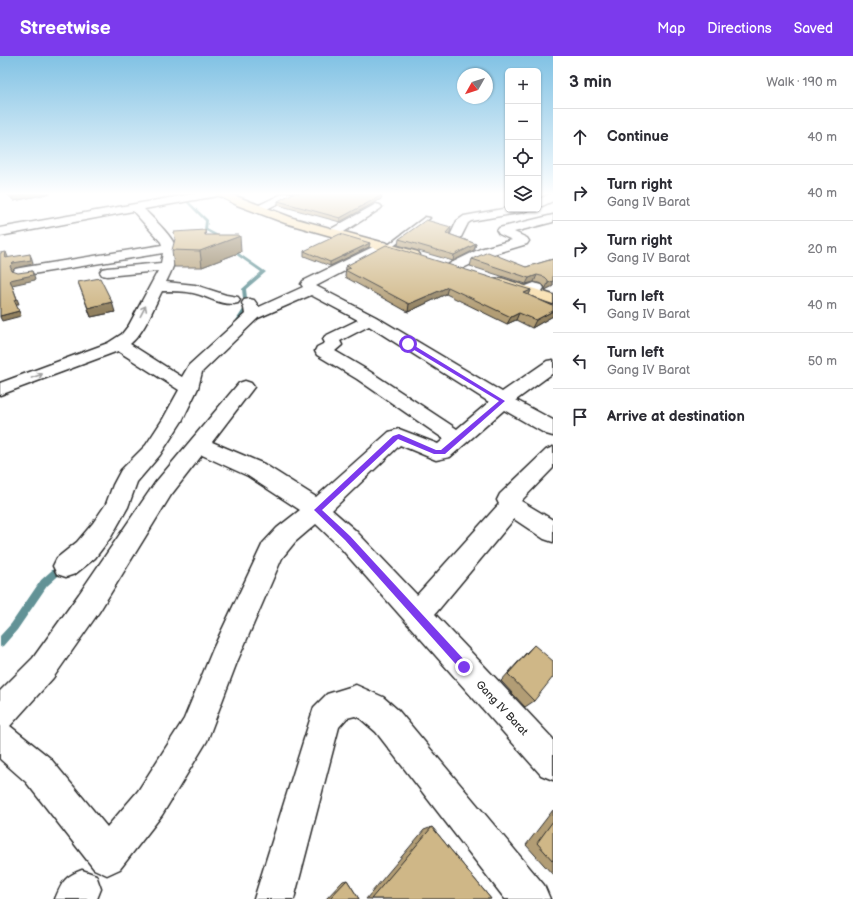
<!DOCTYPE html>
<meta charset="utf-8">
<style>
body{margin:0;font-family:"Balsamiq Sans",sans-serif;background:#f2f2f3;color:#2b2b33}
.controls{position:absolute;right:12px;top:12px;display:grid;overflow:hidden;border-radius:6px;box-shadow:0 1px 3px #0004}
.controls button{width:36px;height:36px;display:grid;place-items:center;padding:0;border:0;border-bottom:1px solid #e1e1e2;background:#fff;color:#2b2b33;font:20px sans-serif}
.compass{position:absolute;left:457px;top:12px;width:36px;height:36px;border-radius:50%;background:#fff;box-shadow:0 1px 3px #0004;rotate:231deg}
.stop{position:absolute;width:12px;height:12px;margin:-9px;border:3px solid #7c3aed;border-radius:50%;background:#fff}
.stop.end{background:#7c3aed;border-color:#fff;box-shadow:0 1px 4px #0008}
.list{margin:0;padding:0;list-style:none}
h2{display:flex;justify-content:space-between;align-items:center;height:52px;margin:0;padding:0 16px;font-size:17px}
h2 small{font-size:13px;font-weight:400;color:#7c7c81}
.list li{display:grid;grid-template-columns:26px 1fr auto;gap:12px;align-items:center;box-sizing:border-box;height:56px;padding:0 16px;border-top:1px solid #e1e1e2}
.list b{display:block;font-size:15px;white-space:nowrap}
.list p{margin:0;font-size:13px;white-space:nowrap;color:#7c7c81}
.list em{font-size:13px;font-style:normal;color:#7c7c81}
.icon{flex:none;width:22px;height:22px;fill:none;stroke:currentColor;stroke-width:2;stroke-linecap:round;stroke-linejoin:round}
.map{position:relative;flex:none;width:553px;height:843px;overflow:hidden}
header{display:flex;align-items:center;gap:24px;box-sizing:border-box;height:56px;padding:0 20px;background:#7c3aed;color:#fff}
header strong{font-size:19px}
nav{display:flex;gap:22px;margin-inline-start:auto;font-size:14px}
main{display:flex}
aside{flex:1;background:#fff}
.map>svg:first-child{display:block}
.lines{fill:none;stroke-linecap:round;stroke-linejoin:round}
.stream{fill:#629296;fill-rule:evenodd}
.lane-casing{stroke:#2b2b2b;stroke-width:3}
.street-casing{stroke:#2b2b2b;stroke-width:3}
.primary-casing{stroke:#2b2b2b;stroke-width:3}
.lane{fill:#fff;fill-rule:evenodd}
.street{fill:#fff;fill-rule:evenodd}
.primary{fill:#f8deab;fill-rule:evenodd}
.wall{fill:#b29d74;stroke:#2b2b2b}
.shaded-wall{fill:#91805e;stroke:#2b2b2b}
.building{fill:#cfb787;stroke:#2b2b2b}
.oneway{stroke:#a0a0a0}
.route{fill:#7c3aed}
.labels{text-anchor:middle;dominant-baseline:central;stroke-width:3.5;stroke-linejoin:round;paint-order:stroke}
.street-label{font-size:11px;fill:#2b2b2b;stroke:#fff}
</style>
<header>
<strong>Streetwise</strong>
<nav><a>Map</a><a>Directions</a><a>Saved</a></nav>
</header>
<main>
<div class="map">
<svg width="553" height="843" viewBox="0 0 553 843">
<rect width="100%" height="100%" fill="#fff"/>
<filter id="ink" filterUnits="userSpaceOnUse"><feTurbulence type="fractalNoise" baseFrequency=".025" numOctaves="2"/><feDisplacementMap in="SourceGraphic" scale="8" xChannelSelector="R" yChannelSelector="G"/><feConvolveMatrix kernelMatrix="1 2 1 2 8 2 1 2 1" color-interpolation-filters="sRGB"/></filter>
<g filter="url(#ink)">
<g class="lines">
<g class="stream">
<path d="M180,137L208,164L207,173L224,182V184H222L204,174L205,165L177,137Z"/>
<path d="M231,191H233L240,198L266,216L246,233L248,252L237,272L234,274L231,272L244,252L242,233L261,216L238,200L231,193Z"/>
<path d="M63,506L66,507L67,510L66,513L47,530L17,574L3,590L0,591V580L11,568L41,524L60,507Z"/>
</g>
<g class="lane-casing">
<path id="lane" d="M425,161L430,162L391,192H387V190Z"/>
</g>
<g class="street-casing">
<g id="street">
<path d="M197,137H222L217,140L144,153C152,162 176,183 176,194C176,206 171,216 166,226L195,229L226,239L238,241L240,244L238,247C222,251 208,240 193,237C183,235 172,235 162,235C153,252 145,276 130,288L182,321L189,309L245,258L244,252L242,247L244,244L249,243L254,244L259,251L303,231L301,228L303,225L383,186L387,187L389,190L387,193L316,230L376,261L502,336L547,305L553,304V317L516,344L553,364V380L546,378L504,354L450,401L436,404L400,389L332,454L356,475L417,539L499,448L497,444L500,438L546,394L553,391V412L521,445L553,464V486L544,483L514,463L435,558L553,683V724L541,719L338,489L316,468L295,486L282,502L237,606L207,685L162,759L120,813L107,819L94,813L26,726L0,703V635L33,602L79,538L155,427L239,327L245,325L251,327L254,331L212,386L264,408L316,441L389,376L399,373L438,388L444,383L357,323L317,299L315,295L317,291L325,287L323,283L325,280L358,264L311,239L258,262L202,316L198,332L182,365L160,399L137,426L128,451L111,481L95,502L75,518L66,521L57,518L53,510L57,502L77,486L93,467L106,448L113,429L121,414L146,389L163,363L179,334L118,295L0,339V327L108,287L122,278L129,269L158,215L107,220L102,219L100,216L102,213L107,212L161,207L163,197L20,220L15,219L13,216L15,213L20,212L162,189L161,186L133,155L0,180V172ZM369,270L489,346L457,373L369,315L335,295L342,289L340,285ZM202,399L248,420L300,454L277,472L263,487L213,593L184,663L138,735L107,771L50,702L10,670L53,622L99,556L171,439Z"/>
<path d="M284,137H298L263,155L259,156L253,153L255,151Z"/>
<path d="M553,137V145L538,152V144L549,138Z"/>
<path d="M376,148L380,149L382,151L380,153L339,179H331L329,176L331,173Z"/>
<path d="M508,152L530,153L524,156L471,165L468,167L459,185H451L449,182L457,165L464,160Z"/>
<path d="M553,159V166L514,176L527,182L529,185L527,188L490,199L459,214H449L447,211L449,208L480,193L512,184L499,178L497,175L499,172Z"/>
<path d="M534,227L542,229L544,232L542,235L526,239L521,238L519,235L521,232Z"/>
<path d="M356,629L383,641L398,654L544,829L550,843H505L376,676L361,663L355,660L347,662L339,671L294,843H254L314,651L327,638Z"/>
<path d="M82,814L96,819L101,833L97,843H55C63,825 64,821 82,814Z"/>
</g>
</g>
<g class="primary-casing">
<g id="primary">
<path d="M213,137H228L293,162L418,196L420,199L418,202L413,203L285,167L237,149Z"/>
<path d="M501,222L553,239V248L496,229L494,226L496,223Z"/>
</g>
</g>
<use href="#lane" class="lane"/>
<use href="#street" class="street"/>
<use href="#primary" class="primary"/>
</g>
<g class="wall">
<path d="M6,137H51L14,145Z"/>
<path d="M382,139L381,143L340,166L278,149V145Z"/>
<path d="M450,177L449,178L476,188L474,194L453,205L398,189L399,183Z"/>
<path d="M205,179L241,196L202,211H174L172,194Z"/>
<path d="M369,191L330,210L304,200V195Z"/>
<path d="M472,203L526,211L553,203V230L545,234V231L542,228L534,226L526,228L470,210Z"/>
<path d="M346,210L531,234L529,239L553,250V260L532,272L516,264L507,268L446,238L408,256L345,221Z"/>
<path d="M78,226L115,256L91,261Z"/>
<path d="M534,589V645L525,651L501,625L526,597Z"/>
<path d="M553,754V819L526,789Z"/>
<path d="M432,771L491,843H366L424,774Z"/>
<path d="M347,824L359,843H326L343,825Z"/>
</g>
<g class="shaded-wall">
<path d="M30,137H51L14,145L12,141Z"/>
<path d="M382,139L381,143L340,166V162Z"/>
<path d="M451,171L450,177L445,183L446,177Z"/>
<path d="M205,174L207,192L240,180L241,196L202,211L200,195Z"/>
<path d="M370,187L369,191L330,210V206Z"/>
<path d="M476,188L474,194L453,205L454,199Z"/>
<path d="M6,196L8,201L7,207L5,202Z"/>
<path d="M30,198L32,203L33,208L15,212L12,215L10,210L13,207Z"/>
<path d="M32,215L34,219L35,224L12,229L19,248H16L14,244L10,224Z"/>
<path d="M537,219L534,226L526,228L529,222Z"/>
<path d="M553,225V230L545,234L548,227Z"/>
<path d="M448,231L446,238L408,256L409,248Z"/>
<path d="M531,234L528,241L524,237Z"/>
<path d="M112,246L115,256L91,261L88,252Z"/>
<path d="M19,255L21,260L2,265L0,261V260Z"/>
<path d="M553,255V260L532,272L536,264Z"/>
<path d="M519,257L516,264L507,268L511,261Z"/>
</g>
<g class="building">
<path d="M9,137H30L12,141Z"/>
<path d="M293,137H376L382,139L340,162L278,145Z"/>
<path d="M426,164L451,171L446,177L476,188L454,199L399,183Z"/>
<path d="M205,174V179H239L240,180L200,195L172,194L175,183L174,176Z"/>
<path d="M340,178L370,187L330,206L304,195Z"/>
<path d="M386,189L531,234L524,237L553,250V255L536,264L519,257L511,261L448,231L409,248L345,214L351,212L346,210Z"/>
<path d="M6,196L5,202L30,198L31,204L13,207L10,210L12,215L18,217L32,215L33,219L10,224L17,243L14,244L19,255L0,260V197Z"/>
<path d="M488,196L526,211L553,203V225L548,227V224L545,221L537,219L529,222L472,203Z"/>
<path d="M100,222L112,246L88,252L78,226Z"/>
<path d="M534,589L553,605V621L534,645L508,618Z"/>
<path d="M553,765V805L537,787Z"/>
<path d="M432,771L491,843H371Z"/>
<path d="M347,824L359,843H329Z"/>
</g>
<defs><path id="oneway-shaft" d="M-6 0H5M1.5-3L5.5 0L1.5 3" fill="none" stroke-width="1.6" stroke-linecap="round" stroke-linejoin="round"/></defs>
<g class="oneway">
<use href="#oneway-shaft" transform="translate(143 255) rotate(-63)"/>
<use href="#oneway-shaft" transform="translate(37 320) rotate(-20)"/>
</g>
</g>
<linearGradient id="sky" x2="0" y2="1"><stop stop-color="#81c2e4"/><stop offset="0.54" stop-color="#fff"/><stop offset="1" stop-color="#fff" stop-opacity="0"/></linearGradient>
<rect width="553" height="255" fill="url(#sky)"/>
<path class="route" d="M406,287H410L505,345L445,398H434L398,383L322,454L350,480L468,608L469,611L468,614L464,615L461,614L345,484L314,454L393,380L399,378L436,394H441L499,345L406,289Z"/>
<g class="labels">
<g class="street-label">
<text transform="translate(502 652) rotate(47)">Gang IV Barat</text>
</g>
</g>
</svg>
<div class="controls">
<button>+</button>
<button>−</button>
<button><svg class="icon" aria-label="locate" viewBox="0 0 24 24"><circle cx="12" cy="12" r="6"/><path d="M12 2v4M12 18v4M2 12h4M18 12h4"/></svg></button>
<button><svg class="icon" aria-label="layers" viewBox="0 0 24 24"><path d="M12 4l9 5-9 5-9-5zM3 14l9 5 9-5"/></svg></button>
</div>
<svg class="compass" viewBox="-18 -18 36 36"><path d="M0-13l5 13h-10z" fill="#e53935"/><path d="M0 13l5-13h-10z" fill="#7c7c81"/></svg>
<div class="stop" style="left:408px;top:288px"></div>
<div class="stop end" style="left:464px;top:611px"></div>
</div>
<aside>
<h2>3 min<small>Walk · 190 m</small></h2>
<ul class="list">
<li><svg class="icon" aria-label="ahead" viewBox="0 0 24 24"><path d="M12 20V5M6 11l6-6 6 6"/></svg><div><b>Continue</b></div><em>40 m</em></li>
<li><svg class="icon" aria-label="right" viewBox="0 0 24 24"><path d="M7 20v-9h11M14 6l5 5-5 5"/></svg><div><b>Turn right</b><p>Gang IV Barat</p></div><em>40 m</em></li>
<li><svg class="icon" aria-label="right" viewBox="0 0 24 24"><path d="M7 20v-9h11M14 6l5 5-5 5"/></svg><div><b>Turn right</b><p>Gang IV Barat</p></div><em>20 m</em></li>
<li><svg class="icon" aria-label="left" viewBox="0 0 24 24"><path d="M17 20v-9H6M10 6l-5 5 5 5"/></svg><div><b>Turn left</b><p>Gang IV Barat</p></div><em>40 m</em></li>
<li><svg class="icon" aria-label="left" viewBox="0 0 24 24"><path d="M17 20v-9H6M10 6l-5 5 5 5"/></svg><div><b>Turn left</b><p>Gang IV Barat</p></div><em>50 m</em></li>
<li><svg class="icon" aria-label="arrive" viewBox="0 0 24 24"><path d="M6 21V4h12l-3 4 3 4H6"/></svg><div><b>Arrive at destination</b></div></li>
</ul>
</aside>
</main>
